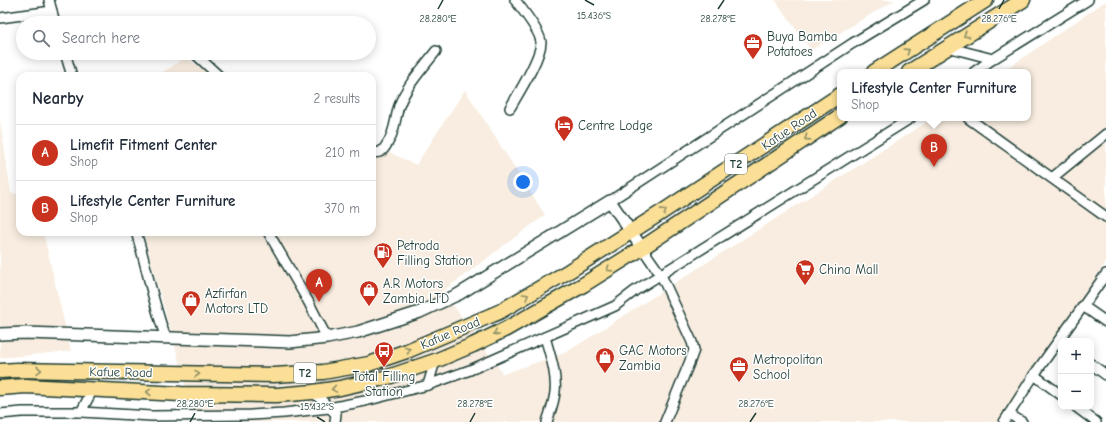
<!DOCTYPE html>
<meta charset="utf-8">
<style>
body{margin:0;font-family:"Comic Neue",sans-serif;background:#f2f2f3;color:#1f2937}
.controls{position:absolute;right:12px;bottom:12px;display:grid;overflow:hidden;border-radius:8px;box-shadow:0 2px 10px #0003}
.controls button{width:36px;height:36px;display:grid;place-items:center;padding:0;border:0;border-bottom:1px solid #e0e1e3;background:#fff;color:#1f2937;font:20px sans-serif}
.you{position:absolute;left:523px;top:182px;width:14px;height:14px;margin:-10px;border:3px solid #fff;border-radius:50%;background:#1a73e8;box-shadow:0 0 0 6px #1a73e833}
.badge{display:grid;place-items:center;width:26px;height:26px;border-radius:50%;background:#c8321e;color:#fff;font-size:13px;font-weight:700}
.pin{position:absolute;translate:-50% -33px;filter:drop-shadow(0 1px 2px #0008)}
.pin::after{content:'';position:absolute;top:21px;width:14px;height:12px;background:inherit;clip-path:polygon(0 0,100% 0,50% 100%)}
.popup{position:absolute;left:837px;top:69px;width:194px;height:52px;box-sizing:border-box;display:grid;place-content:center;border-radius:8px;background:#fff;filter:drop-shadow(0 1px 3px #0005);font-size:13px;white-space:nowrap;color:#747a83}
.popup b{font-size:15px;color:#1f2937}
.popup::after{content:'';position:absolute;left:50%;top:100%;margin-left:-8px;border:8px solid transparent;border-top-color:#fff}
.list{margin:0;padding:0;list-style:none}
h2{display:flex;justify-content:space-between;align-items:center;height:52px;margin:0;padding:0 16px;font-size:17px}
h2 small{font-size:13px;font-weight:400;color:#747a83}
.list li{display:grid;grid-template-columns:26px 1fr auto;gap:12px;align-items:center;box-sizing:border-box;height:56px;padding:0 16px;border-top:1px solid #e0e1e3}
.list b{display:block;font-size:15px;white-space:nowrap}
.list p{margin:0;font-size:13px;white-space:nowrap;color:#747a83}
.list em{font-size:13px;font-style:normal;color:#747a83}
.icon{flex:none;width:22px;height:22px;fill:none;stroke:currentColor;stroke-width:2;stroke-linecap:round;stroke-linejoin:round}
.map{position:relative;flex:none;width:1106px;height:422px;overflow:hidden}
.search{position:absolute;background:#fff;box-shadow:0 2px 10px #0003;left:16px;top:16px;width:360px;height:44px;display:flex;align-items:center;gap:10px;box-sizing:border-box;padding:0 14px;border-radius:22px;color:#747a83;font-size:15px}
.panel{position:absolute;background:#fff;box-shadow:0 2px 10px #0003;left:16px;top:72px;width:360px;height:164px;border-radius:12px}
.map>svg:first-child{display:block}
.built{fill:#f8ede0}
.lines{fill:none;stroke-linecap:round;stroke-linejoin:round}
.minor-casing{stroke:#1f3d34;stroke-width:12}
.tertiary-casing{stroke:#1f3d34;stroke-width:14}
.primary-casing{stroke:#1f3d34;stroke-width:17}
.minor{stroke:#fff;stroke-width:9}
.tertiary{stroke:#fff;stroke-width:11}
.primary{stroke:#fbdf96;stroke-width:14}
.oneway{stroke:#8d8e65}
.ticks{fill:none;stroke:#1f3d34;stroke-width:1.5}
.labels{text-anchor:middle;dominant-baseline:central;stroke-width:3;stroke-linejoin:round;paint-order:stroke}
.shield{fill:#fff;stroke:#627771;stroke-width:1}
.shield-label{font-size:12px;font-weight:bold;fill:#1f3d34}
.poi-label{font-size:13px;fill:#1f3d34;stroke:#fff;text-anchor:start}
.street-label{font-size:13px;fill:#1f3d34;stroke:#fff}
.ticks-label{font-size:10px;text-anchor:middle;fill:#1f3d34;stroke:#fff;stroke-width:3;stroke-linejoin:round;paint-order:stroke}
</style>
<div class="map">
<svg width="1106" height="422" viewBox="0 0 1106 422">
<rect width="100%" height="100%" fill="#fff"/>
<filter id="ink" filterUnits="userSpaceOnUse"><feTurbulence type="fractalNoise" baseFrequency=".025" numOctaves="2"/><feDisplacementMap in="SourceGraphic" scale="8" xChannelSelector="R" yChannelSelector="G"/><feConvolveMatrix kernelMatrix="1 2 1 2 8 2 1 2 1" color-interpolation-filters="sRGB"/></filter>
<g filter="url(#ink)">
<g class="built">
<path d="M775,0H895L811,50Z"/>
<path d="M1106,1V262L1004,422H196L143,232H372V144L416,165L465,90L545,215L443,291L503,374L567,352L933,118H1028V72H1002Z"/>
<path d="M186,57L211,76H160V74Z"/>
<path d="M0,119L11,193L20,194V232H43L71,351L0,358Z"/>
</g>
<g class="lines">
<g class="minor-casing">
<g id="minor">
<path d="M49,0L55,23"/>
<path d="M0,18L52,11"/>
<path d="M947,47L993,59"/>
<path d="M65,53L72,76"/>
<path d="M194,53L219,76"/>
<path d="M974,72L993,59L1088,0"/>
<path d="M510,108C518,94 541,58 541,42C540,31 522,9 515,0"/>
<path d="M968,118L1106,217"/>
<path d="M372,152C380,154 383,151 387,144C395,133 395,118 399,106C406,86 423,68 436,51"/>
<path d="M1052,178L1106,134"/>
<path d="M610,201L853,43L924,0"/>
<path d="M136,232C147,267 153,304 166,338"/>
<path d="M268,232L308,301L327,338"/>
<path d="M642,248L661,275L692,342L694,350L690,361L665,422"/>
<path d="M1083,306L1106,322"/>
<path d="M545,337C550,355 557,374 555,392C554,403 550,412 547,422"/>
<path d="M1091,364L1106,375"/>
<path d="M1034,375L1061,395"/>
<path d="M428,385L435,361"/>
<path d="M313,392L336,414L335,422"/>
<path d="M1076,407L1096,422"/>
<path d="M81,412L93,389"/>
<path d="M0,414L22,412H81L152,416L251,415L284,413L329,408L365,401L428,385L470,370L615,306L636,290L911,118"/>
<path d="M1009,414L1022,422"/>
<path d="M1004,422L1034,375L1106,274"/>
</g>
</g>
<g class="tertiary-casing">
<path id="tertiary" d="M0,334L26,333L290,342L327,338L358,332L420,312L459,294L610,201L642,248"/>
</g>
<g class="primary-casing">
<g id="primary">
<path d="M874,72L986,0"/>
<path d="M909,72L1023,0"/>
<path d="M0,371L17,370L274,375L323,372L369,364L407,351L499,312L569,271L659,214L840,95"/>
<path d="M0,388L25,386L181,394L277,395L313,392L340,388L388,377L435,361L473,345L506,329L583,285L642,248L840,116"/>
</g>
</g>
<use href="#minor" class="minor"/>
<use href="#tertiary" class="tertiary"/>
<use href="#primary" class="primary"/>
</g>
<defs><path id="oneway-chevron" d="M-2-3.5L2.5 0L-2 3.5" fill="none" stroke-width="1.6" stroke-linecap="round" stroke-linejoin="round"/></defs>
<g class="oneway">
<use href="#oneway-chevron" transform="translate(966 35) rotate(148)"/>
<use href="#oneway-chevron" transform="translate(907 51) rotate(-33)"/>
<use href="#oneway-chevron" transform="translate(807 138) rotate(147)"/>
<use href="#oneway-chevron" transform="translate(664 211) rotate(-33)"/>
<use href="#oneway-chevron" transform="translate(609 269) rotate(148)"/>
<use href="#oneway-chevron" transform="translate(526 296) rotate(-31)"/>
<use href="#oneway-chevron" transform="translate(496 333) rotate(153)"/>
<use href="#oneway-chevron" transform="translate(408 350) rotate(-21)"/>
<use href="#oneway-chevron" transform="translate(39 370) rotate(1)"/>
<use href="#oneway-chevron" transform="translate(197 374) rotate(1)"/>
<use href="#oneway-chevron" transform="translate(334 389) rotate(171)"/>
<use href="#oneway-chevron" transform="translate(149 392) rotate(-177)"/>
</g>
</g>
<path class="ticks" d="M585,0L594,5M438,9L443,0M718,9L724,0M999,9L1004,0M317,417L325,422M190,422L195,413M470,422L475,413M750,422L756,413"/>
<defs>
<g id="office-pin" transform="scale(1)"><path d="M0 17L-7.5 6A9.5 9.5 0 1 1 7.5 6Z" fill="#c8321e" stroke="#fff"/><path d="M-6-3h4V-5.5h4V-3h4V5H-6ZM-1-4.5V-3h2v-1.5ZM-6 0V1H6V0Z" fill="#fff"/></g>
<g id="hotel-pin" transform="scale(1)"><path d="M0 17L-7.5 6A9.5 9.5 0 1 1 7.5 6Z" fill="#c8321e" stroke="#fff"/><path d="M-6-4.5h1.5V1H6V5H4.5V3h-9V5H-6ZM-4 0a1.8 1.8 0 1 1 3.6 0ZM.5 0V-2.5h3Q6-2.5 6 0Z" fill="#fff"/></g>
<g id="fuel-pin" transform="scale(1)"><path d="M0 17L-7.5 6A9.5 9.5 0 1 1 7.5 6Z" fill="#c8321e" stroke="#fff"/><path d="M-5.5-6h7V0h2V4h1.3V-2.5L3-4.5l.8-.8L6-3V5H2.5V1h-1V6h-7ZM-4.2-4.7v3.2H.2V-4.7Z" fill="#fff"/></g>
<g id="supermarket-pin" transform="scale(1)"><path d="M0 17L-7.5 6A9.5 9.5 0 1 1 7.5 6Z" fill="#c8321e" stroke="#fff"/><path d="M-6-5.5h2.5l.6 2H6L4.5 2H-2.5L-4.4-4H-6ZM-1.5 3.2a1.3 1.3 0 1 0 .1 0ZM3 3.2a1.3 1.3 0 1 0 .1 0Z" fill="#fff"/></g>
<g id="shop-pin" transform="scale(1)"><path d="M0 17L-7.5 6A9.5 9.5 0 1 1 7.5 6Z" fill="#c8321e" stroke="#fff"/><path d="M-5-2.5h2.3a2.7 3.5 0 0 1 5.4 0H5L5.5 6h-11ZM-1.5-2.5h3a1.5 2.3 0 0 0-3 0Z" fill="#fff"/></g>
<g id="bus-pin" transform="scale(1)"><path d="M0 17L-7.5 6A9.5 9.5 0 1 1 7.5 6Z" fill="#c8321e" stroke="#fff"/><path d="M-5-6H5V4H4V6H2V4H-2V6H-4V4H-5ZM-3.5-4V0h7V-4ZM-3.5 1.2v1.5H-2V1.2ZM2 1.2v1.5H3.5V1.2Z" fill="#fff"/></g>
</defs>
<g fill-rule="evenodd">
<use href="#office-pin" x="753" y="43"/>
<use href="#hotel-pin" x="564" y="125"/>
<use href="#fuel-pin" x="383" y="252"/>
<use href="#supermarket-pin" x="805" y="269"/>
<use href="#shop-pin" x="369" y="290"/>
<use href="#shop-pin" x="191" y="300"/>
<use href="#bus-pin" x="384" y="351"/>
<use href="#shop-pin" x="605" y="357"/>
<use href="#office-pin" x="739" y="366"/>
</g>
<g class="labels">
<g class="shield">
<rect x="725" y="154" width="22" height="20" rx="3"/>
<rect x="294" y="363" width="22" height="20" rx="3"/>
</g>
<g class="shield-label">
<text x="736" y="164">T2</text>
<text x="305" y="373">T2</text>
</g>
<g class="poi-label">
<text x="767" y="36">Buya Bamba<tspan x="767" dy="15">Potatoes</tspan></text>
<text x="578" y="125">Centre Lodge</text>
<text x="397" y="245">Petroda<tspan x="397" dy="15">Filling Station</tspan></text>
<text x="819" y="269">China Mall</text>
<text x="383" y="283">A.R Motors<tspan x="383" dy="15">Zambia LTD</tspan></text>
<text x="205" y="293">Azfirfan<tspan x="205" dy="15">Motors LTD</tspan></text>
<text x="619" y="350">GAC Motors<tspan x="619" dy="15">Zambia</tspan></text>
<text x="753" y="359">Metropolitan<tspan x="753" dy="15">School</tspan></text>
<text x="384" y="376" text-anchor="middle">Total Filling<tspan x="384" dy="15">Station</tspan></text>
</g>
<g class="street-label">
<text transform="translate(789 129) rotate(-34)">Kafue Road</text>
<text transform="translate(450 333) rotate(-23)">Kafue Road</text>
<text transform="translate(121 372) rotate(1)">Kafue Road</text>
</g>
</g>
<g class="ticks-label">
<text x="594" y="19">15.436°S</text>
<text x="718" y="22">28.278°E</text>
<text x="438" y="22">28.280°E</text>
<text x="999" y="22">28.276°E</text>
<text x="195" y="407">28.280°E</text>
<text x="475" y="407">28.278°E</text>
<text x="756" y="407">28.276°E</text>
<text x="317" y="410">15.432°S</text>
</g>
</svg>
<div class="controls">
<button>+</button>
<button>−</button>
</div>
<div class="you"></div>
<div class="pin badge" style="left:319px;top:302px">A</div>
<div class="pin badge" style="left:934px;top:167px">B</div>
<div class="popup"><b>Lifestyle Center Furniture</b>Shop</div>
<div class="search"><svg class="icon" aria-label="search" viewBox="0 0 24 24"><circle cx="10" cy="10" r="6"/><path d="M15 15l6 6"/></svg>Search here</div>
<section class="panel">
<h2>Nearby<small>2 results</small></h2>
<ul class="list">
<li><span class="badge">A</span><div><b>Limefit Fitment Center</b><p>Shop</p></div><em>210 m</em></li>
<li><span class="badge">B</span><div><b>Lifestyle Center Furniture</b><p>Shop</p></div><em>370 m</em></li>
</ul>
</section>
</div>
